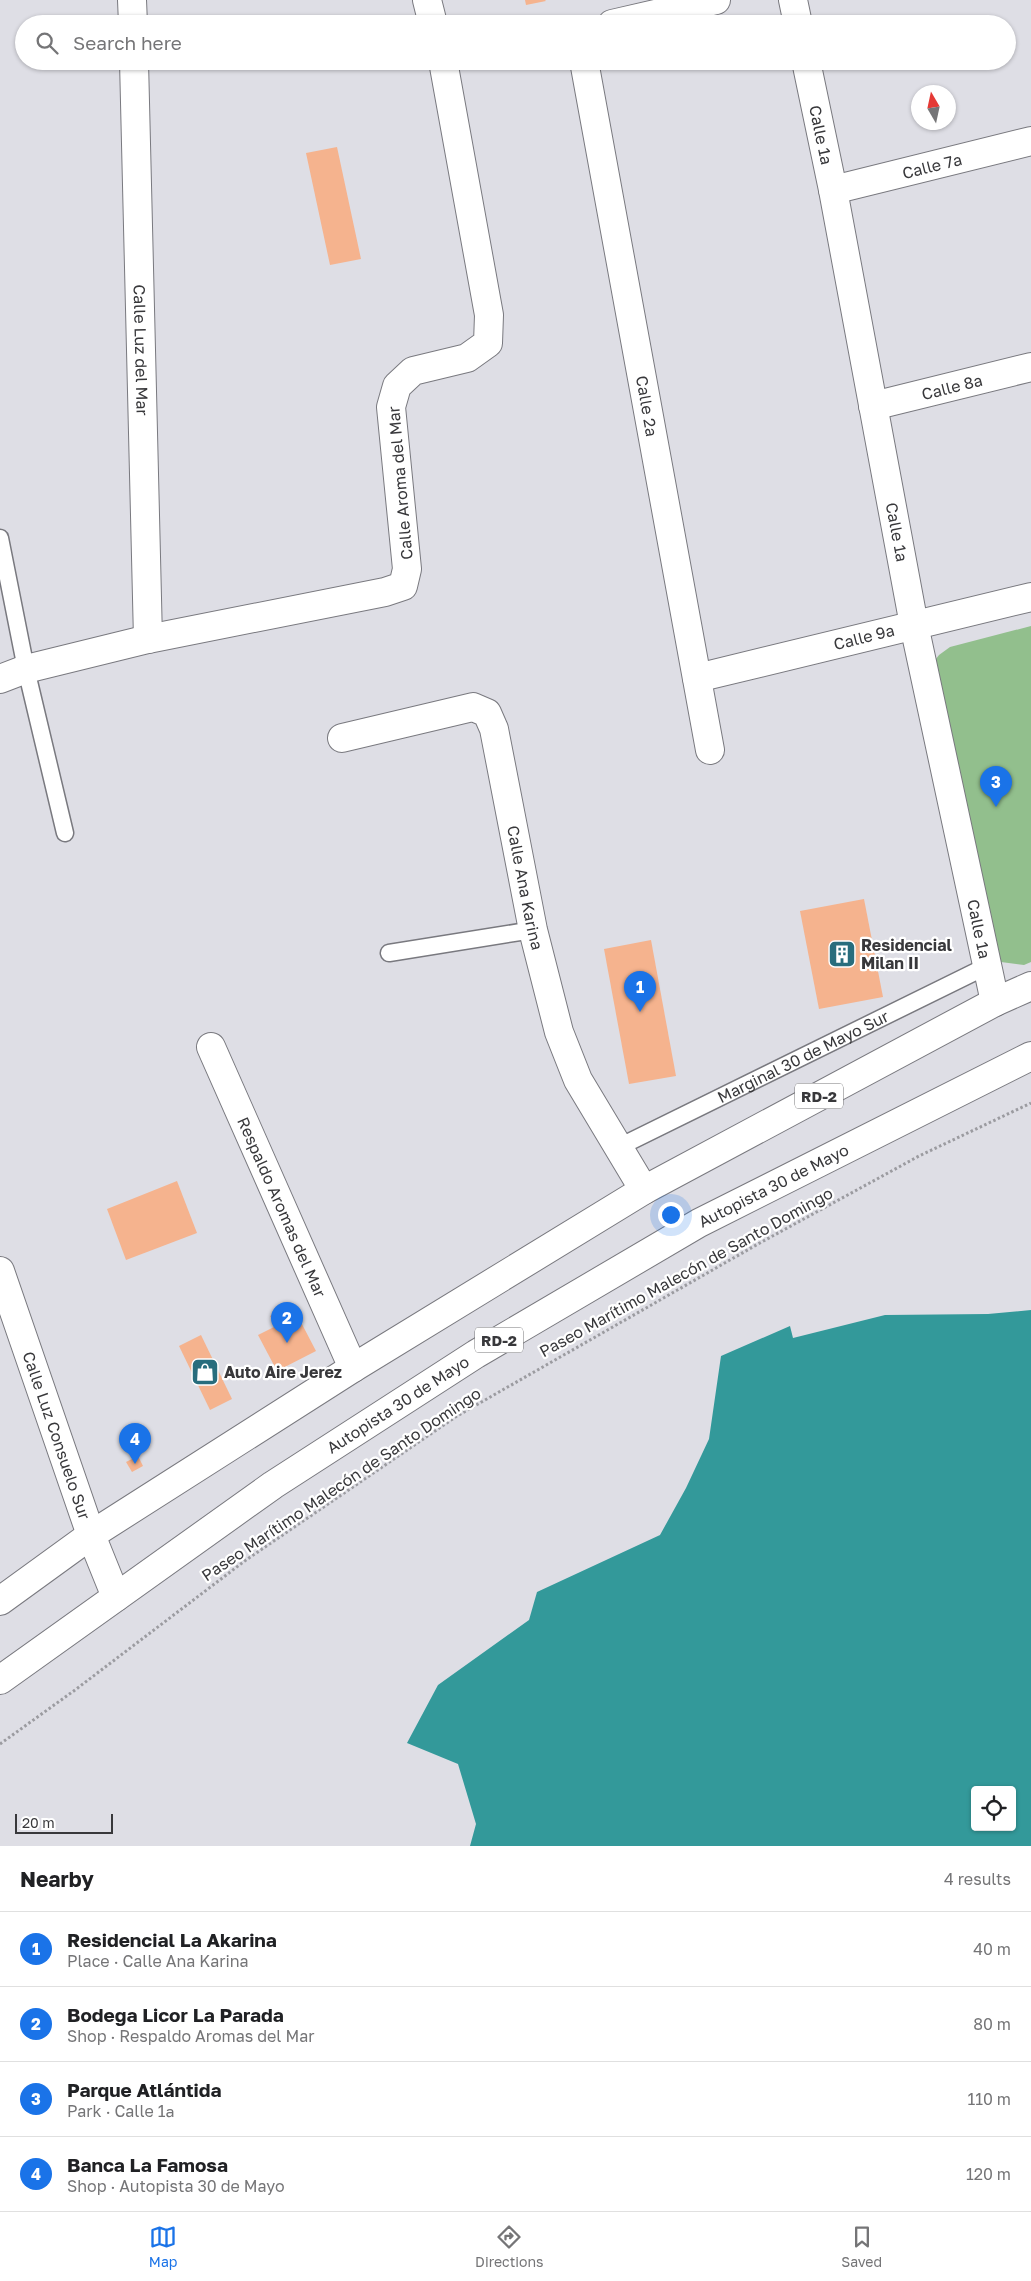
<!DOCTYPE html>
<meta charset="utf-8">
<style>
body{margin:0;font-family:"Golos Text",sans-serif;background:#f6f6f6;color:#202124}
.controls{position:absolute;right:15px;bottom:15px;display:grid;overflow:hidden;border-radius:5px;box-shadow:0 1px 4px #0004}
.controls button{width:45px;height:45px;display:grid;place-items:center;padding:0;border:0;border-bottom:1px solid #e0e0e0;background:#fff;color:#202124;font:25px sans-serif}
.compass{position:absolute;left:911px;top:85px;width:45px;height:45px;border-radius:50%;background:#fff;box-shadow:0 1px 4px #0004;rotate:351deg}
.scale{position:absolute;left:15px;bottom:12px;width:98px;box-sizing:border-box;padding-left:5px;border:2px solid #38383b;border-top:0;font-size:14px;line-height:18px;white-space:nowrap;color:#38383b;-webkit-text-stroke:4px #fff;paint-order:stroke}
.you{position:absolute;left:670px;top:1214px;width:18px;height:18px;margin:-12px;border:4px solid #fff;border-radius:50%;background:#1a73e8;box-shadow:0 0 0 8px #1a73e833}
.badge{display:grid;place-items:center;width:32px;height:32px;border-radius:50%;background:#1a73e8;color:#fff;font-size:16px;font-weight:700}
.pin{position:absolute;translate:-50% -41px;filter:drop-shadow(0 1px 2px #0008)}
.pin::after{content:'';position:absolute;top:26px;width:18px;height:15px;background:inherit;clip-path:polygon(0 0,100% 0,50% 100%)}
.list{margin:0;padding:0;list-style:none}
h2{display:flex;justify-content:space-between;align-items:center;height:65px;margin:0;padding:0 20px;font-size:21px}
h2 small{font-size:16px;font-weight:400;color:#757577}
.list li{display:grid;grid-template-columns:32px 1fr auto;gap:15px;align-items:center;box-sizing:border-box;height:75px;padding:0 20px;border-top:1px solid #e0e0e0}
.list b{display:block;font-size:19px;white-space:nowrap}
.list p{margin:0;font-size:16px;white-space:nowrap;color:#757577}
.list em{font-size:16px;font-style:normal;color:#757577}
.icon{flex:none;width:28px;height:28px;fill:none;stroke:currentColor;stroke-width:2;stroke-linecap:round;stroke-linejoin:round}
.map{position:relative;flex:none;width:1031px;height:1846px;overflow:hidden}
.search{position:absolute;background:#fff;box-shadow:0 1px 4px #0004;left:15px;right:15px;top:15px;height:55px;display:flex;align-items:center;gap:12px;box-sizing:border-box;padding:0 18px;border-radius:28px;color:#757577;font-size:19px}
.sheet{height:365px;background:#fff}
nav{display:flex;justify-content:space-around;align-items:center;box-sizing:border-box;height:70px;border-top:1px solid #e0e0e0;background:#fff;font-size:14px;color:#757577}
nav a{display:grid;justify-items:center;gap:2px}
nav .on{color:#1a73e8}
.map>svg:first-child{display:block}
.green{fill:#92bf8d}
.water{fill:#33999a;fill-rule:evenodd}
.building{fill:#f5b38e}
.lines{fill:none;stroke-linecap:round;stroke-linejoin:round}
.service-casing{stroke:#79797f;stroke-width:19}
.minor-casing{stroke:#79797f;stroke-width:30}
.trunk-casing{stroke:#79797f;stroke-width:30}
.path{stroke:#9b9ba0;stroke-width:3;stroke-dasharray:2.5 2.5;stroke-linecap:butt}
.service{stroke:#fff;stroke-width:16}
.minor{stroke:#fff;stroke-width:28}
.trunk{stroke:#fff;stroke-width:28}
.labels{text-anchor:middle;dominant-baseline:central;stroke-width:4.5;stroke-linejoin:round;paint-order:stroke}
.shield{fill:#fff;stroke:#747476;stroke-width:1}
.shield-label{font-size:15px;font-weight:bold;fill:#38383b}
.street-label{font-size:16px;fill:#38383b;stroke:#fff}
.poi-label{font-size:16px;font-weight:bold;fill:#38383b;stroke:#fff;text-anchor:start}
</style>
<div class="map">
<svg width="1031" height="1846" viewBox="0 0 1031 1846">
<rect width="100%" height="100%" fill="#dedee5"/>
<path class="green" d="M1031,626V962L1024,965L1001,962L990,949L932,664L939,655L950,647Z"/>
<path class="water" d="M1031,1310V1846H470L476,1824L458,1764L407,1743L438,1685L529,1620L537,1592L660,1535L686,1488L709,1439L721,1356L790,1326L793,1338L885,1315L988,1314ZM975,1790H1012V1827H975Z"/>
<g class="building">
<path d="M525,0H545L546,1L526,5Z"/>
<path d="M337,147L361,259L330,265L306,153Z"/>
<path d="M864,899L883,997L819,1009L800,911Z"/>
<path d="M651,940L676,1076L629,1084L604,949Z"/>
<path d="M177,1181L197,1233L126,1260L107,1209Z"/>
<path d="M292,1305L316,1351L277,1371L258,1335L276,1326L270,1316Z"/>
<path d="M201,1335L232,1399L210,1410L179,1346Z"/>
<path d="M138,1456L143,1466L132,1472L126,1462Z"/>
</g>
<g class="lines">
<g class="service-casing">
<g id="service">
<path d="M0,538L26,669L65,833"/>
<path d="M389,953L533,930"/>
<path id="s1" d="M619,1147L987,966"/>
</g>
</g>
<g class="minor-casing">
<g id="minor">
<path d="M132,0L133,24"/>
<path d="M427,0L433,24"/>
<path d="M793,0L798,24"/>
<path d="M612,24L716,0"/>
<path id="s2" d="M134,61L148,639"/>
<path d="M584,61L710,750"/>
<path d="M806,61L833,190L914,625L995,1002"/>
<path d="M833,190L1031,141"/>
<path d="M873,406L1031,367"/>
<path d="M697,678L1031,597"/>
<path d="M0,679L26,669L148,639L385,592L403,586L407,569L391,407L397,386L413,371L467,358L488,343L489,315L443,61"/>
<path id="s3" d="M342,738L473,707L487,713L494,729L533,930L559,1032L578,1080L644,1190"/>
<path id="s4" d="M211,1047L353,1368"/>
<path id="s5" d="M0,1271L91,1535L116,1597"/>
</g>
</g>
<g class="trunk-casing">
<g id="trunk">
<path d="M0,1601L91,1535L353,1368L644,1190L995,1002L1031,986"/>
<path id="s6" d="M0,1680L273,1485L476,1354L699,1223L1031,1056"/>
</g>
</g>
<path class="path" d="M0,1744L75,1690L246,1560L457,1416L758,1244L919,1156L1031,1103"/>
<use href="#service" class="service"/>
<use href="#minor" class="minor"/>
<use href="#trunk" class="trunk"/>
</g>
<defs>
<g id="building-square" transform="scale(1.4375)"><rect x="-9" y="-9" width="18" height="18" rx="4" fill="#286d7d" stroke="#fff"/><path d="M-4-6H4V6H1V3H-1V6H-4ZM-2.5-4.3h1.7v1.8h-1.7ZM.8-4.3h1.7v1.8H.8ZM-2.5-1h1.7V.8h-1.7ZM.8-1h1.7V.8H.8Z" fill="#fff"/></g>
<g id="shop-square" transform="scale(1.4375)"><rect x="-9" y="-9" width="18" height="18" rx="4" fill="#286d7d" stroke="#fff"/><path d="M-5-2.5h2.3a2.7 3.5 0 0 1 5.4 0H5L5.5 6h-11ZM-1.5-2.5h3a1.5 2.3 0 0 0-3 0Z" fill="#fff"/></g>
</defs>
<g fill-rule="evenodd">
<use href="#building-square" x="842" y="954"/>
<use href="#shop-square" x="205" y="1372"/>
</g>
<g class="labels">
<g class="shield">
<rect x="795" y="1083.5" width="48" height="25" rx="4"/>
<rect x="475" y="1327.5" width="48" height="25" rx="4"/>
</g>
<g class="shield-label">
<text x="819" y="1096">RD-2</text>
<text x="499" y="1340">RD-2</text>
</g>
<g class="street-label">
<text transform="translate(821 135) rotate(78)">Calle 1ª</text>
<text transform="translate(932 166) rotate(-14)">Calle 7ª</text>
<text stroke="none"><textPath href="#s2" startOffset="289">Calle Luz del Mar</textPath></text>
<text transform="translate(952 387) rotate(-14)">Calle 8ª</text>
<text transform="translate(647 406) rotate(80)">Calle 2ª</text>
<text transform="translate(400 483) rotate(-95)">Calle Aroma del Mar</text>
<text transform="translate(897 532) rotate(79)">Calle 1ª</text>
<text transform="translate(864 637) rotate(-14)">Calle 9ª</text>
<text stroke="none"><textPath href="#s3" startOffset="329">Calle Ana Karina</textPath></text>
<text transform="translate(979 929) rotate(78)">Calle 1ª</text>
<text stroke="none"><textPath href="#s1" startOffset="205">Marginal 30 de Mayo Sur</textPath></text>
<text stroke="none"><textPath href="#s6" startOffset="919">Autopista 30 de Mayo</textPath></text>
<text stroke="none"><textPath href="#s4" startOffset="175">Respaldo Aromas del Mar</textPath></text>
<text transform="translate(686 1272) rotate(-29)">Paseo Marítimo Malecón de Santo Domingo</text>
<text stroke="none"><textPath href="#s6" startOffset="484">Autopista 30 de Mayo</textPath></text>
<text stroke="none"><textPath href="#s5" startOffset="174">Calle Luz Consuelo Sur</textPath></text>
<text transform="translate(341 1484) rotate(-34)">Paseo Marítimo Malecón de Santo Domingo</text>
</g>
<g class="poi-label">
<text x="861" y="945">Residencial<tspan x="861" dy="18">Milan II</tspan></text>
<text x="224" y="1372">Auto Aire Jerez</text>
</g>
</g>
</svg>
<div class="controls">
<button><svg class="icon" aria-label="locate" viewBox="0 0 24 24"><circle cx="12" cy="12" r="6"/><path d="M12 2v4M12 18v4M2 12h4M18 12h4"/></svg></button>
</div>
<svg class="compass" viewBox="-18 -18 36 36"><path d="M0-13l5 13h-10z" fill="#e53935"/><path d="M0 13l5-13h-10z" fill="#757577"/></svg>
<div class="scale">20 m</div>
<div class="you"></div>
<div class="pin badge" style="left:640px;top:1012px">1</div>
<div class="pin badge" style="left:287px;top:1343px">2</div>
<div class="pin badge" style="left:996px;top:807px">3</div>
<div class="pin badge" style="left:135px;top:1464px">4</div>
<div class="search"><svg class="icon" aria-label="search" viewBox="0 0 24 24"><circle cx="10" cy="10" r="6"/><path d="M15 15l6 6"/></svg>Search here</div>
</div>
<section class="sheet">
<h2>Nearby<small>4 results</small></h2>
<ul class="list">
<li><span class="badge">1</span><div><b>Residencial La Akarina</b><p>Place · Calle Ana Karina</p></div><em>40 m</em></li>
<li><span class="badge">2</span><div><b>Bodega Licor La Parada</b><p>Shop · Respaldo Aromas del Mar</p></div><em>80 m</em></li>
<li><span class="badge">3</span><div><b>Parque Atlántida</b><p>Park · Calle 1ª</p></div><em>110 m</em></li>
<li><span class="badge">4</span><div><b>Banca La Famosa</b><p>Shop · Autopista 30 de Mayo</p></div><em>120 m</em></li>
</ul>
</section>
<nav>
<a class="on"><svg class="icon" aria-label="map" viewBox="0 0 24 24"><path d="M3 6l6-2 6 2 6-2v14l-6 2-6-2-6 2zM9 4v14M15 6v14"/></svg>Map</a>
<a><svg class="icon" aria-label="directions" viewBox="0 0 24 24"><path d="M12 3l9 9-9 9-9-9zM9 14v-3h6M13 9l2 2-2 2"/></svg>Directions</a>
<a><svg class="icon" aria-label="saved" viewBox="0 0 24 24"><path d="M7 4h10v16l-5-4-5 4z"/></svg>Saved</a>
</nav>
